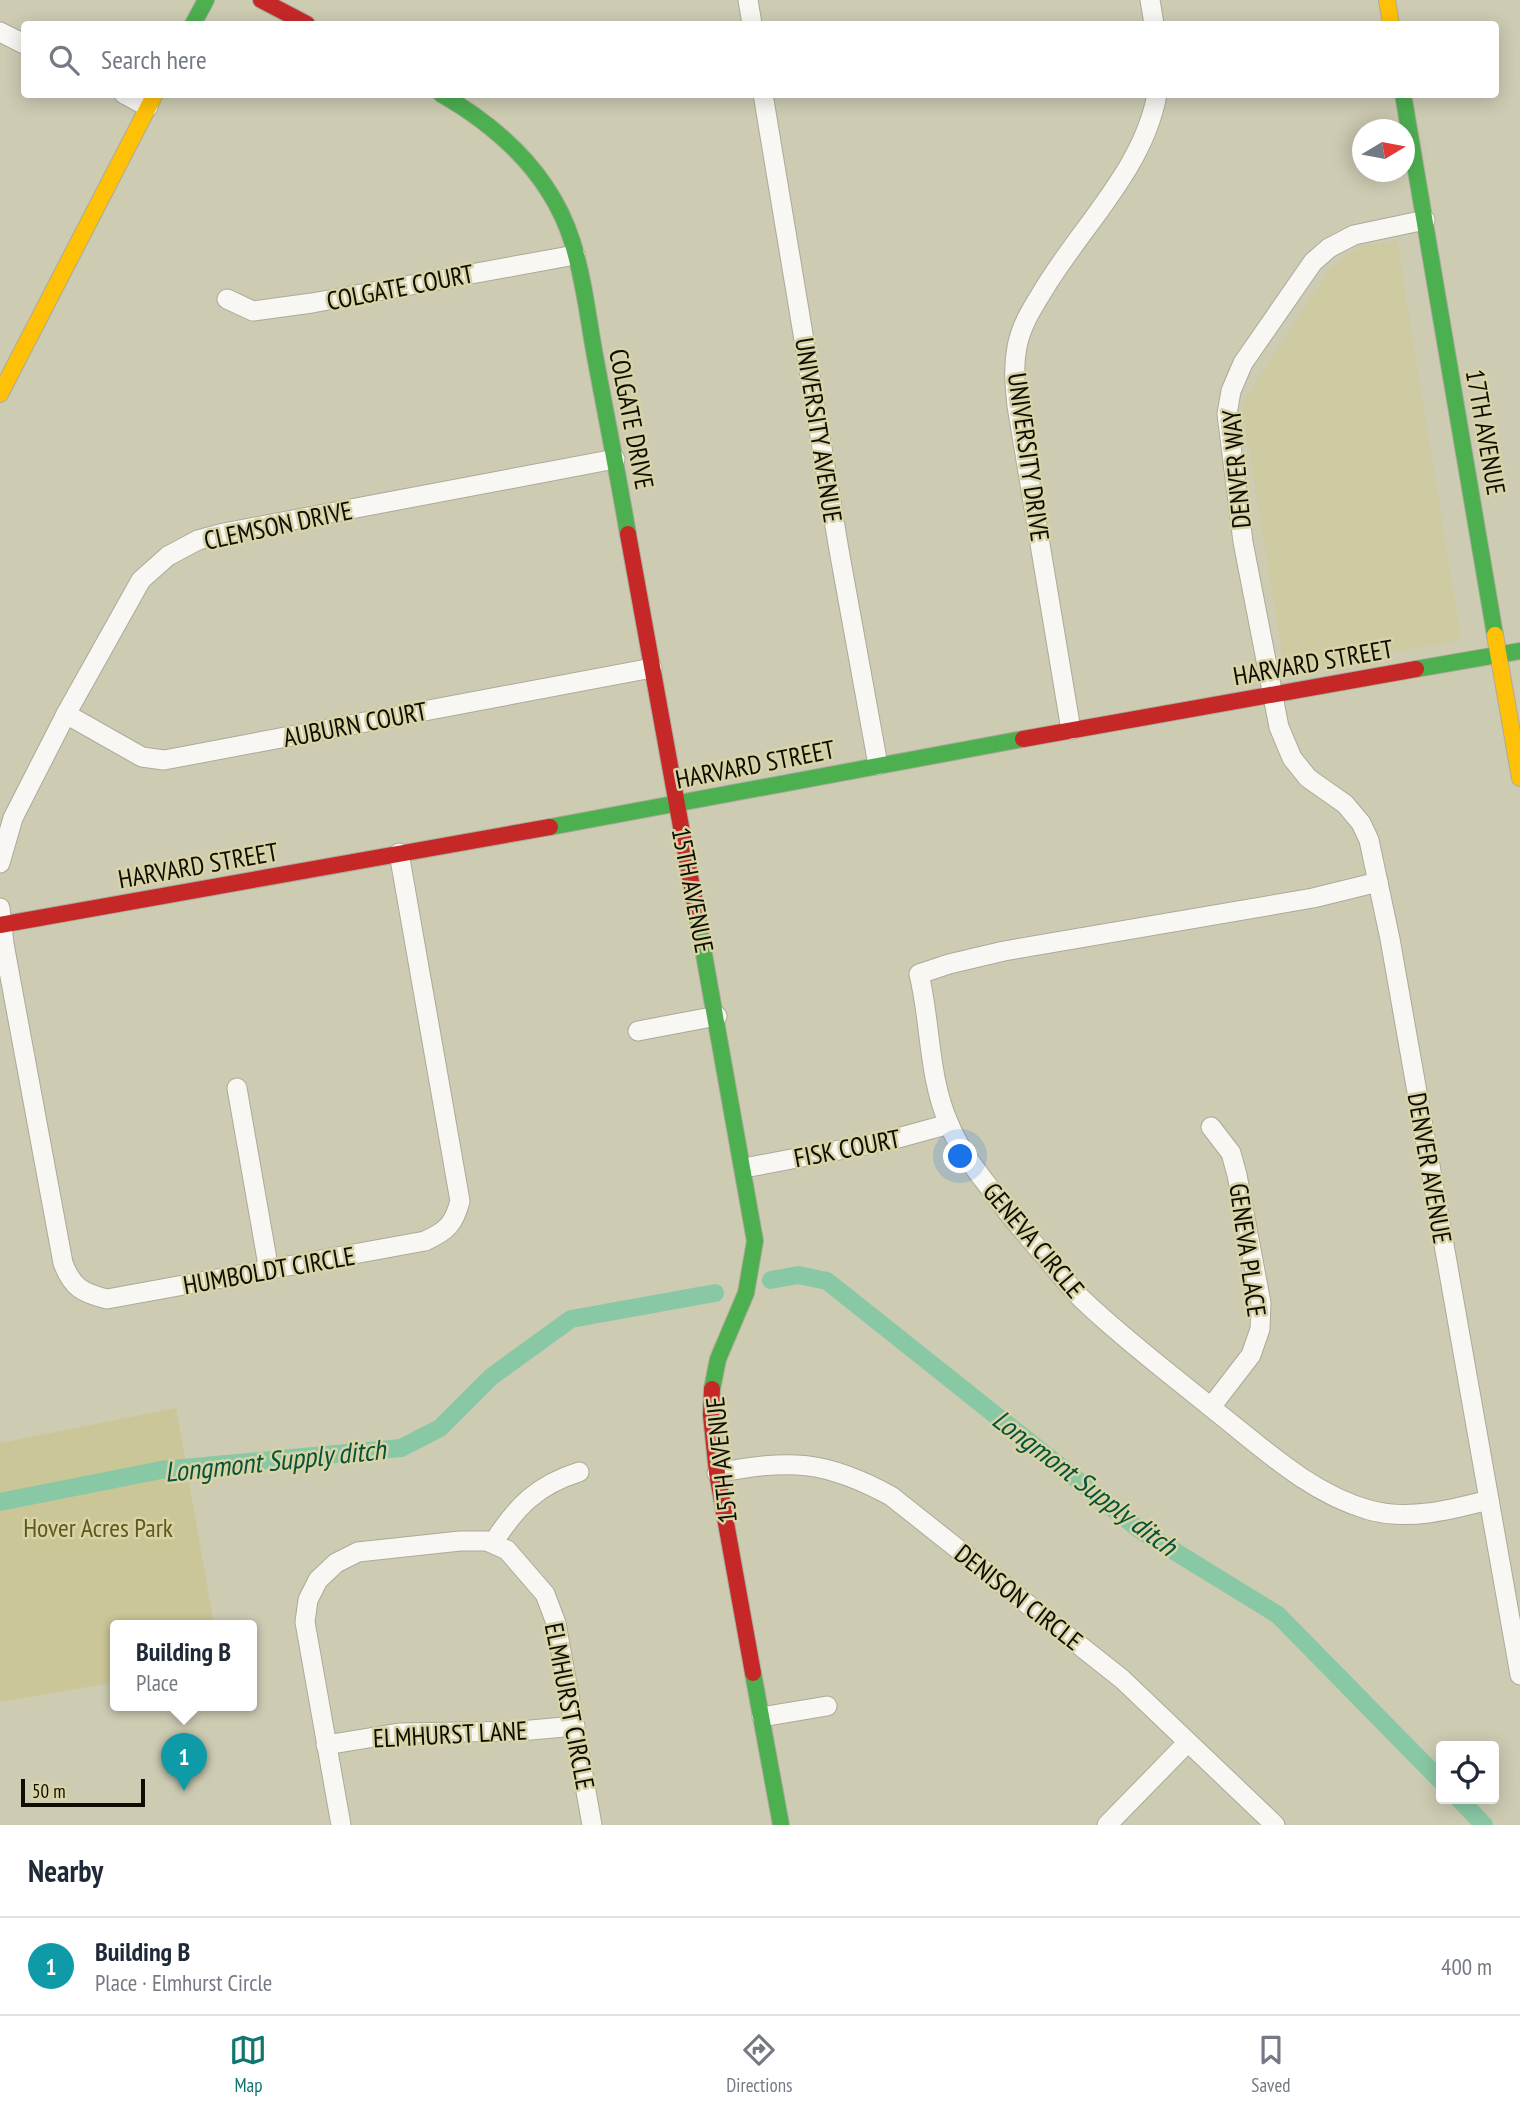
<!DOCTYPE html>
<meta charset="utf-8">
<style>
body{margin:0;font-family:"PT Sans Narrow",sans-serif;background:#f6f6f7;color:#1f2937}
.controls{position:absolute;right:21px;bottom:21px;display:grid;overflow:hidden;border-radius:7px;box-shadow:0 4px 18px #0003}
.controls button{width:63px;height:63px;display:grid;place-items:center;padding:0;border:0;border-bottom:2px solid #e0e1e3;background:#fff;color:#1f2937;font:35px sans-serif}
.compass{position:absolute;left:1352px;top:119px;width:63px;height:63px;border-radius:50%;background:#fff;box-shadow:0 4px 18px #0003;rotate:80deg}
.scale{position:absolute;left:21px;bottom:18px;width:124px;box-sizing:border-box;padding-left:7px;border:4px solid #0f0d01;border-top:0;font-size:19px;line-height:24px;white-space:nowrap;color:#0f0d01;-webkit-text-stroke:5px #d8d4a7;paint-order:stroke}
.you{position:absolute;left:961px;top:1157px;width:24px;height:24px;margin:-18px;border:5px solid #fff;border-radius:50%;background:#1a73e8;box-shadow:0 0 0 10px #1a73e833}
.badge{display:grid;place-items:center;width:46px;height:46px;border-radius:50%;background:#0f766e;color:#fff;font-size:23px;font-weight:700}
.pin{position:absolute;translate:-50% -58px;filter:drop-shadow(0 2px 4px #0008)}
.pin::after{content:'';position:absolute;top:37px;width:24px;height:21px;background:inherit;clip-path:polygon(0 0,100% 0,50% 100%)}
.popup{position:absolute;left:110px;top:1620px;width:147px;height:91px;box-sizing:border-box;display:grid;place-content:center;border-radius:7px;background:#fff;filter:drop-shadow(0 2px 5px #0005);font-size:23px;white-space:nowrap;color:#747a83}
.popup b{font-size:26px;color:#1f2937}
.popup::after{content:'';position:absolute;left:50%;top:100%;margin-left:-14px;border:14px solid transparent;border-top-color:#fff}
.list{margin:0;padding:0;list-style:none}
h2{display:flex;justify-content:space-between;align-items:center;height:91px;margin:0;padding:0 28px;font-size:30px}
h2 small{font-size:23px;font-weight:400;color:#747a83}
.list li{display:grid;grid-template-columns:46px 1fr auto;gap:21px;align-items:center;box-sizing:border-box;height:98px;padding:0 28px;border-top:2px solid #e0e1e3}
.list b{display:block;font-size:26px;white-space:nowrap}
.list p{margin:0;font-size:23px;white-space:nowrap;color:#747a83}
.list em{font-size:23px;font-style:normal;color:#747a83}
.icon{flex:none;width:38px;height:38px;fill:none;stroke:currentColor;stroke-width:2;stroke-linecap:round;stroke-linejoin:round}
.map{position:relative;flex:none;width:1520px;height:1825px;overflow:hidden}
.search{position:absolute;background:#fff;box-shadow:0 4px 18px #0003;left:21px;right:21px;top:21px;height:77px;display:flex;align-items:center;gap:18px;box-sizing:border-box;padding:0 24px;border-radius:7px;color:#747a83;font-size:26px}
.sheet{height:189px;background:#fff}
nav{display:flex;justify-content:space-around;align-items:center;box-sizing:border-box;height:98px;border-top:2px solid #e0e1e3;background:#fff;font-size:19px;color:#747a83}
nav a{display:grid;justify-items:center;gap:4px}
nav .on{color:#0f766e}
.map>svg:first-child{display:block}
.built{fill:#cecaa2}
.green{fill:#cac698}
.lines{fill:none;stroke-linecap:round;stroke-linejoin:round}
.canal{stroke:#89c8a5;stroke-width:18}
.street-casing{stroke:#acaa98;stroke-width:21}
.fast-casing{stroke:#acaa98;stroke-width:18}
.slow-casing{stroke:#acaa98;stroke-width:18}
.jam-casing{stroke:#acaa98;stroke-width:18}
.street{stroke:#f8f7f3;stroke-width:19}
.fast{stroke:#4caf50;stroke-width:16}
.slow{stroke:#ffc107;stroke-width:16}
.jam{stroke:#c62828;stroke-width:16}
.labels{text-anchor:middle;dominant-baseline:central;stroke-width:5;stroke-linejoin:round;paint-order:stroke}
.street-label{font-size:26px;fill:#0f0d01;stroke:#d8d4a7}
.park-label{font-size:26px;fill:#60591b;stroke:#d8d4a7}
.water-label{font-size:28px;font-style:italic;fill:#055339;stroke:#d8d4a7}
</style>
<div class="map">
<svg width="1520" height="1825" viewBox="0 0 1520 1825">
<rect width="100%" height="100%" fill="#cdcbb2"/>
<path class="built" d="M1397,241L1461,640L1285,672L1242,404L1328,271L1347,254L1365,246Z"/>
<path class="green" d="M176,1408L214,1625H116V1682L0,1702V1443Z"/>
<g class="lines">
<g class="canal">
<path d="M771,1280L798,1275L827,1281L1140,1530L1278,1615L1441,1781"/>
<path d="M0,1502L161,1470L401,1448L440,1428L491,1377L571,1319L715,1293"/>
<path d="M1459,1799L1484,1825"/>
</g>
<g class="street-casing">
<g id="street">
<path d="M748,0L752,24"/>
<path d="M1150,0L1154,24"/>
<path d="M0,32L24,44"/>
<path d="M124,94L148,107"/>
<path d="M763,94L839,550L878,765"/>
<path d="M1425,220L1354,235L1329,248L1313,262L1243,363L1231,391L1227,414L1243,542L1279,727L1292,758L1308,778L1345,804L1361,823L1369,840L1390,939L1520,1675"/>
<path d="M227,299L253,311L312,303L575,255"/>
<path d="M66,714L142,757L164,760L652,668"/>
<path d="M1071,730L1017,406C1015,386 1013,367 1017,347C1021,325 1033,307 1044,289C1082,226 1144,168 1157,94"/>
<path d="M0,863L13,818L66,714L141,580L168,556L198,540L224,533L615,459"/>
<path d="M1378,882L1313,898L1004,951L949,964L919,974C931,1023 928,1077 949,1124C959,1149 976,1170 992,1191C1009,1216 1029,1238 1049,1261C1060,1274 1071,1289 1084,1301C1126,1341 1173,1376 1218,1413C1265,1450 1310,1493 1369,1510C1409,1521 1450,1510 1489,1500"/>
<path d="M0,908L4,944L63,1263C72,1287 82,1293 107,1299L425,1241C447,1231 454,1224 460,1201L399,853"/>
<path d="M638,1031L717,1016"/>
<path d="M237,1088L269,1271"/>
<path d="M1211,1127L1231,1153L1237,1175L1261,1303L1260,1329L1251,1355L1211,1407"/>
<path d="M744,1168L887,1141L949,1124"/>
<path d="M717,1473C790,1459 825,1460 891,1496L1122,1679L1275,1825"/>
<path d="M493,1543C516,1507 537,1485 579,1472"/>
<path d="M762,1717L827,1706"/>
<path d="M326,1745L399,1733L520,1731L575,1726"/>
<path d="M341,1825L305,1622L308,1600L318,1580L336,1563L358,1552L460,1541H487L507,1550L545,1594L556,1623L592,1825"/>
<path d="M1107,1825L1187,1743"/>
</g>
</g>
<g class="fast-casing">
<g id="fast">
<path d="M193,24L206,0"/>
<path d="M441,94C500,128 551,175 572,241C584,279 588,318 595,356C606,415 618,475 628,534"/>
<path d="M1403,94L1495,635"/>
<path d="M1416,669L1520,651"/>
<path d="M550,827L1023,739"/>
<path d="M697,915L755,1241L746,1293L718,1359L712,1389"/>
<path d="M753,1673L781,1825"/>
</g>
</g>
<g class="slow-casing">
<g id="slow">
<path d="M1387,0L1391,24"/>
<path d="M0,394L155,94"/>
<path d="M1495,635L1520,778"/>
</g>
</g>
<g class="jam-casing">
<g id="jam">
<path d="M261,0L307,24"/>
<path d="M628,534L697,915"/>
<path d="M1023,739L1416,669"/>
<path d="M0,925L550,827"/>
<path d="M712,1389L711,1415L717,1473L753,1673"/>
</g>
</g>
<use href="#street" class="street"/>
<use href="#fast" class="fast"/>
<use href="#slow" class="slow"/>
<use href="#jam" class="jam"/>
</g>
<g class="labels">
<g class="street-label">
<text transform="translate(400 287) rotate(-11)">COLGATE COURT</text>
<text transform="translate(632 419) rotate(79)">COLGATE DRIVE</text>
<text transform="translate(819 430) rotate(81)">UNIVERSITY AVENUE</text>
<text transform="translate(1486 432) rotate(80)">17TH AVENUE</text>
<text transform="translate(1029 457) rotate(82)">UNIVERSITY DRIVE</text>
<text transform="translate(1236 469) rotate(-95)">DENVER WAY</text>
<text transform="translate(278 525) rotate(-12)">CLEMSON DRIVE</text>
<text transform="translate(1313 662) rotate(-10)">HARVARD STREET</text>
<text transform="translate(355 724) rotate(-11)">AUBURN COURT</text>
<text transform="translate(755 764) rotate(-11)">HARVARD STREET</text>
<text transform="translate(198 865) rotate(-10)">HARVARD STREET</text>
<text transform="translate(693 890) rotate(79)">15TH AVENUE</text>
<text transform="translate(847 1148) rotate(-11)">FISK COURT</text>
<text transform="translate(1430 1168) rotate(80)">DENVER AVENUE</text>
<text transform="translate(1034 1240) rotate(50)">GENEVA CIRCLE</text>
<text transform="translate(1248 1250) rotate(82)">GENEVA PLACE</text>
<text transform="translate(269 1270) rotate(-10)">HUMBOLDT CIRCLE</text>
<text transform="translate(721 1460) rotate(-96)">15TH AVENUE</text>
<text transform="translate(1019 1597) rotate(38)">DENISON CIRCLE</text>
<text transform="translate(570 1706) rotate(79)">ELMHURST CIRCLE</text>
<text transform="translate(450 1734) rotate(-3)">ELMHURST LANE</text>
</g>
<g class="park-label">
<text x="98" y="1527">Hover Acres Park</text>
</g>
<g class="water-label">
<text transform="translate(275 1460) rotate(-6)">Longmont Supply ditch</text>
<text transform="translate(1085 1482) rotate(37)">Longmont Supply ditch</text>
</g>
</g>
</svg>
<div class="controls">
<button><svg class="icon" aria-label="locate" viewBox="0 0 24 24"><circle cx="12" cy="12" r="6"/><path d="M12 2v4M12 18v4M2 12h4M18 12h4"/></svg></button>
</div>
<svg class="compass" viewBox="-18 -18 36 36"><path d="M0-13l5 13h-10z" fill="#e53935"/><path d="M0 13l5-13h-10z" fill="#747a83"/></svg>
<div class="scale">50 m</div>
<div class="you"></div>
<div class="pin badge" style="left:184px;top:1791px;background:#0f9aa8">1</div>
<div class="popup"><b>Building B</b>Place</div>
<div class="search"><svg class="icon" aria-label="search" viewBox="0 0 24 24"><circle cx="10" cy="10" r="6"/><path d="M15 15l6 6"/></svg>Search here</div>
</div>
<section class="sheet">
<h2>Nearby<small></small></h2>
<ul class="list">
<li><span class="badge" style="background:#0f9aa8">1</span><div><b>Building B</b><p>Place · Elmhurst Circle</p></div><em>400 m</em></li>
</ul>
</section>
<nav>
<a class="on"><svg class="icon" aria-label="map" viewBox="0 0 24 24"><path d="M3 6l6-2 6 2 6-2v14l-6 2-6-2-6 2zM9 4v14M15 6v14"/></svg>Map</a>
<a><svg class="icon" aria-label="directions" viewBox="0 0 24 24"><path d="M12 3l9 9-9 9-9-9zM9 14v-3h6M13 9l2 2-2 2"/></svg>Directions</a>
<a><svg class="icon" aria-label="saved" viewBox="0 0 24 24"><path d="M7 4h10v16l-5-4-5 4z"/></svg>Saved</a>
</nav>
